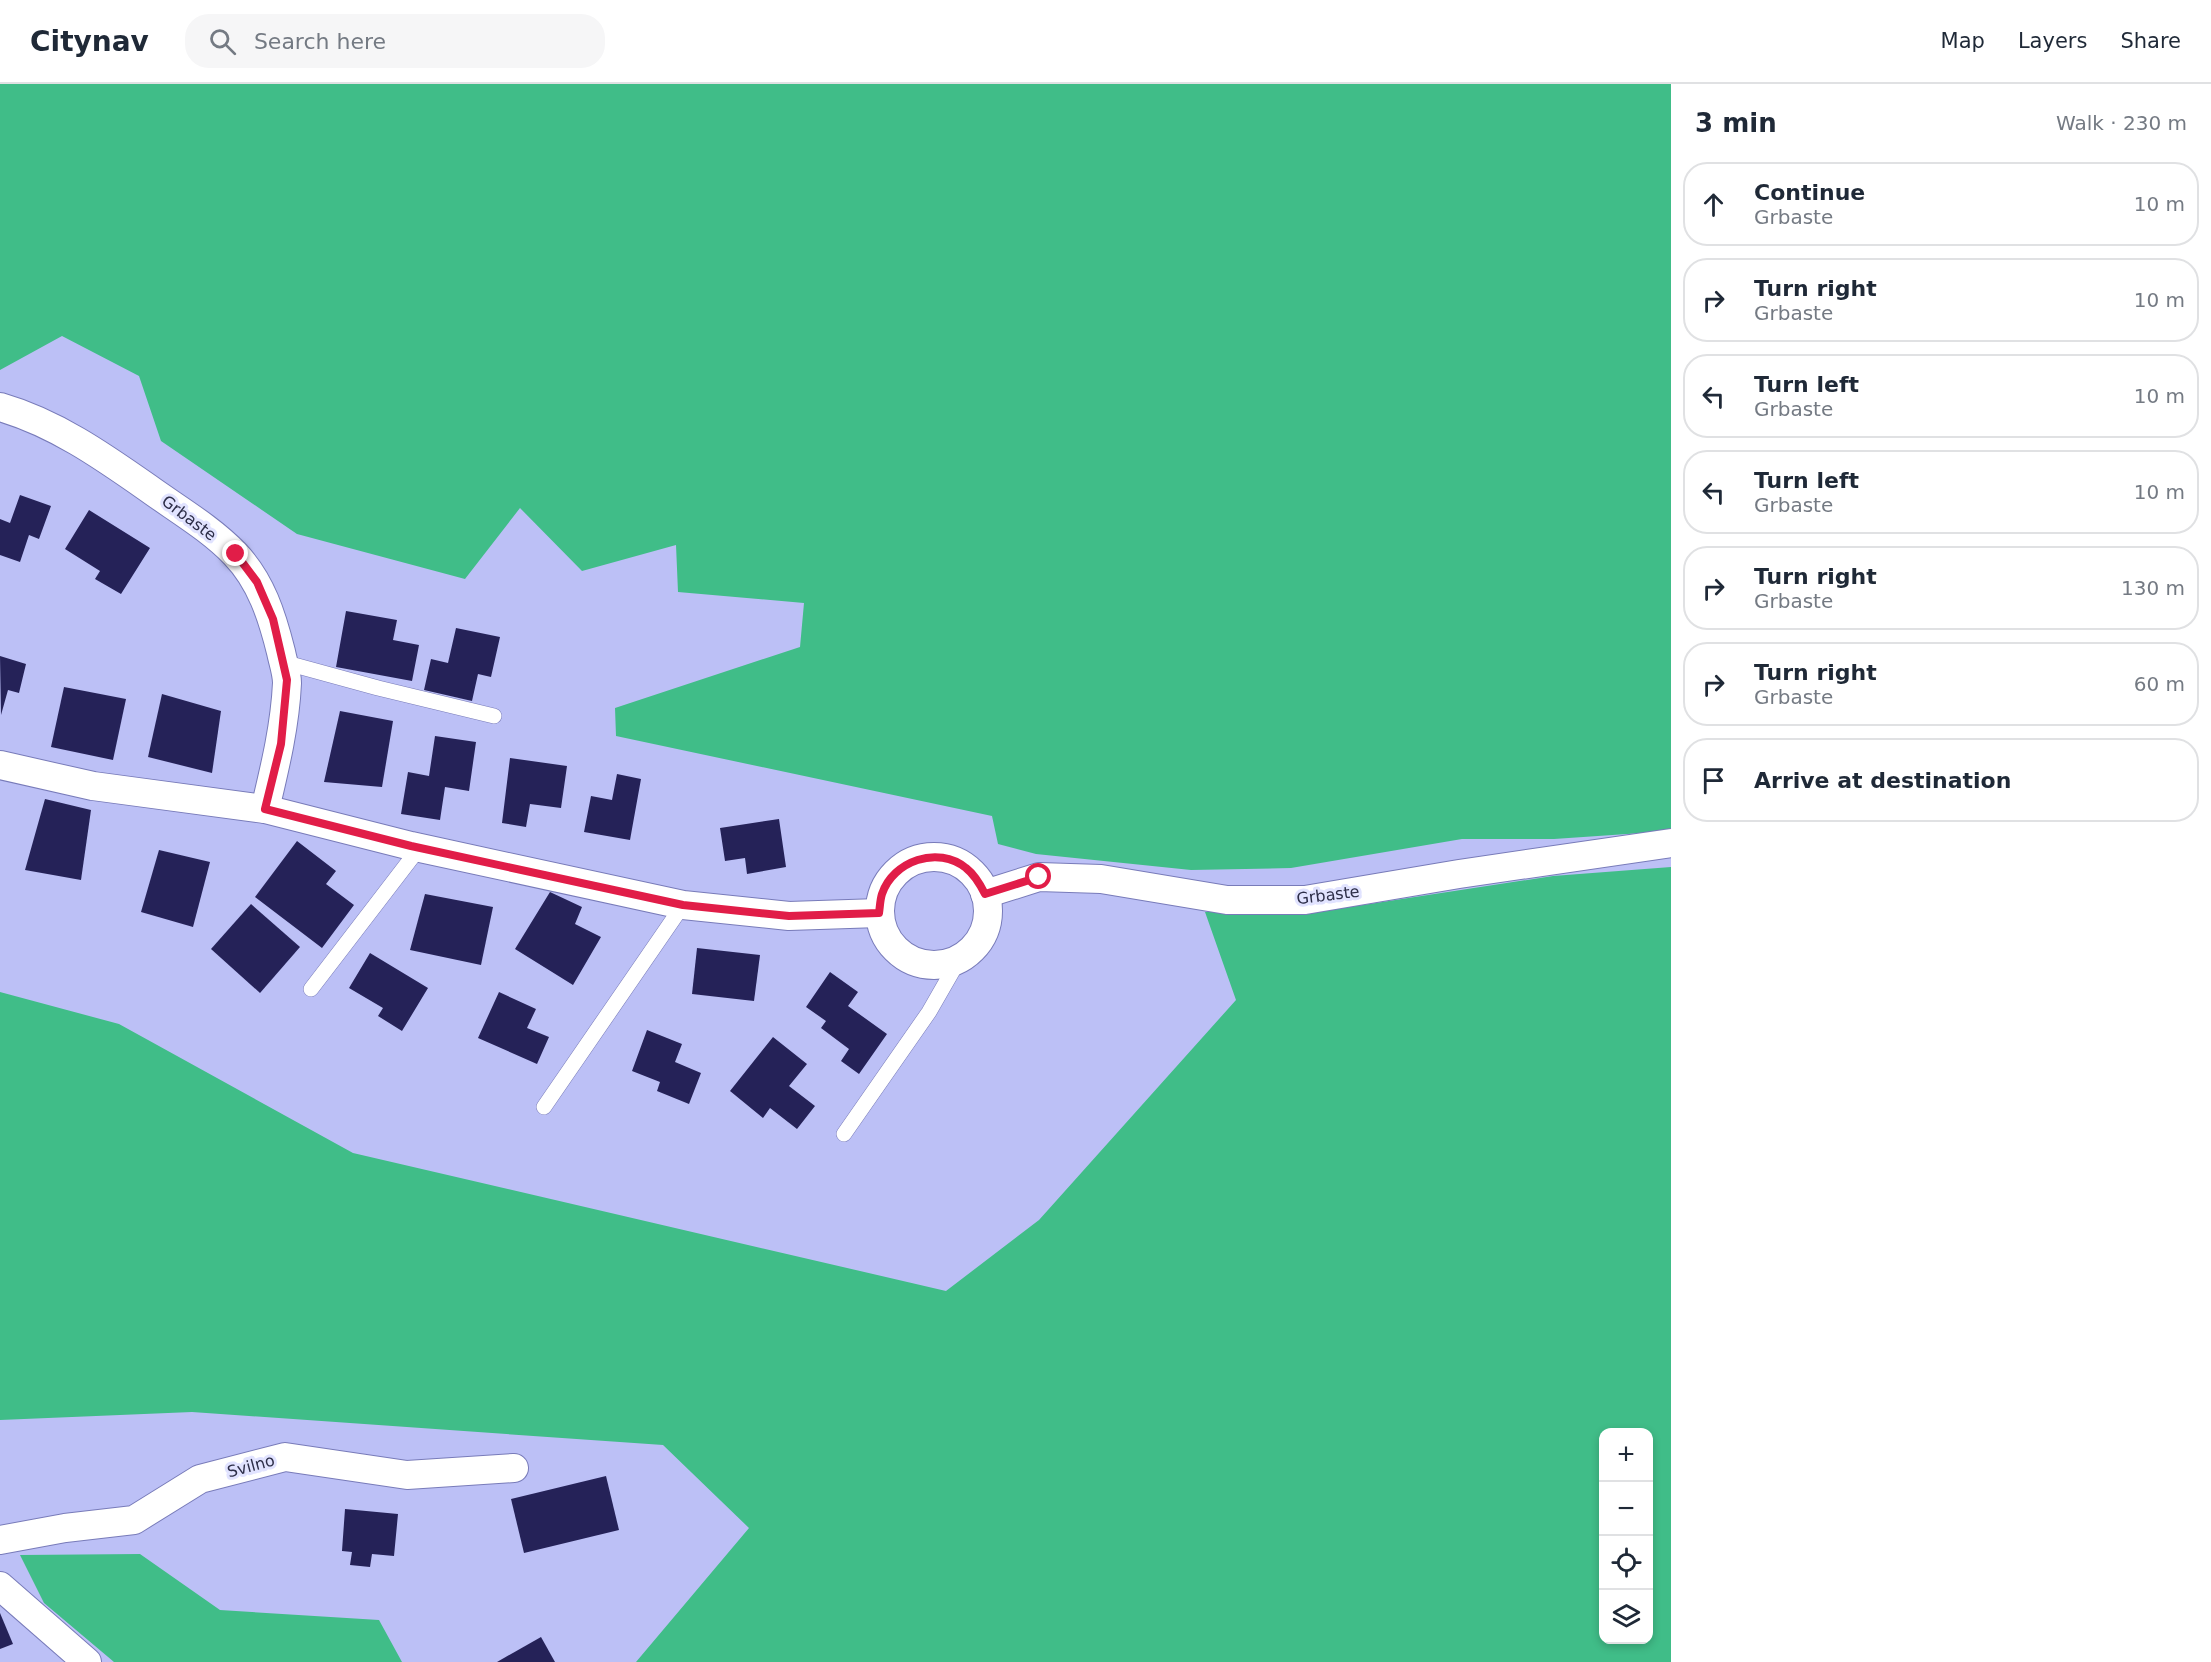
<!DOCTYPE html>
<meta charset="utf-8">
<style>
body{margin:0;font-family:"DejaVu Sans",sans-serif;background:#f6f6f7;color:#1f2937}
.controls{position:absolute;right:18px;bottom:18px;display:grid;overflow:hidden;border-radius:12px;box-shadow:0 3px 9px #0003}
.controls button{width:54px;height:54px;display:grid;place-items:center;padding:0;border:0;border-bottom:2px solid #e0e1e3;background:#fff;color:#1f2937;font:30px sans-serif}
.stop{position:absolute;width:18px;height:18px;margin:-14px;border:4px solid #e11d48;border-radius:50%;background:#fff}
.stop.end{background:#e11d48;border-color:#fff;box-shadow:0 2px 6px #0008}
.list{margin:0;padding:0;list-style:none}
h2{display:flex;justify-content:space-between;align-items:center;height:78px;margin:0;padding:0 24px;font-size:26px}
h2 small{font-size:20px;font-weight:400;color:#747a83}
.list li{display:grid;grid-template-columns:39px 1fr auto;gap:18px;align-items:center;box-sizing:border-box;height:84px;margin:0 12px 12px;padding:0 12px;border:2px solid #e0e1e3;border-radius:24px}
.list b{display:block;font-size:22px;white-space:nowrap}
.list p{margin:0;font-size:20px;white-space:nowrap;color:#747a83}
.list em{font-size:20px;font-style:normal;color:#747a83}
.icon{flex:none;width:33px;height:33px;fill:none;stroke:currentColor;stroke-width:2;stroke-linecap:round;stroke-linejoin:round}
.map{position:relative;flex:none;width:1671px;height:1578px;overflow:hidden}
header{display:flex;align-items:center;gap:36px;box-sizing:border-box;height:84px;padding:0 30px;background:#fff;border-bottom:2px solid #e0e1e3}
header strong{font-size:28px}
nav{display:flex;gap:33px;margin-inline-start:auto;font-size:21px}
.search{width:420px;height:54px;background:#f6f6f7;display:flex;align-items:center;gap:15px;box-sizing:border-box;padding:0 21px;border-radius:24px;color:#747a83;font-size:22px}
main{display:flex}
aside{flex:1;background:#fff}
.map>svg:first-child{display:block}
.green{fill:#40bd88;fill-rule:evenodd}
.building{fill:#252258}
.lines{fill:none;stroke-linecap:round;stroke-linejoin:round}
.service-casing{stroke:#787bb9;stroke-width:16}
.minor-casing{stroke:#787bb9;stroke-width:30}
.service{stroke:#fff;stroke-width:15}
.minor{stroke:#fff;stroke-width:28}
.route{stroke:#e11d48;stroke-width:8}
.labels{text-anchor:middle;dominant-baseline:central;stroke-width:6;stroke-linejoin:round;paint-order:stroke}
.street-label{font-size:16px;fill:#2d2e48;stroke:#e1e3ff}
</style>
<header>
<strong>Citynav</strong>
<div class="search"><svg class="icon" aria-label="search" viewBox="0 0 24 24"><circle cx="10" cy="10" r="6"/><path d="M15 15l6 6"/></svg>Search here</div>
<nav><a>Map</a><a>Layers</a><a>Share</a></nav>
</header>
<main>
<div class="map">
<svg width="1671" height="1578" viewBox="0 0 1671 1578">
<rect width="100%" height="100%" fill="#bcc0f6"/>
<g class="green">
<path d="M0,0H1671V747L1554,755H1462L1291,784L1191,786L1036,770L998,760L992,732L616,652L615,624L800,563L804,519L678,508L676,461L582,487L520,424L465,495L297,450L161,357L139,292L62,252L0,286Z"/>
<path d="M1671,783V1578H636L749,1444L663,1361L192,1328L0,1336V908L119,940L353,1069L946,1207L1039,1136L1236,916L1205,828H1317L1553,792ZM1604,1348H1648V1556H1604Z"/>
<path d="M140,1470L220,1526L379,1536L402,1578H114L44,1519L20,1471Z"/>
</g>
<g class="building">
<path d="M20,411L51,422L39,455L29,451L20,478L0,471V435L10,439Z"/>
<path d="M89,426L150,464L121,510L95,495L100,487L65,465Z"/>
<path d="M346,527L397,536L393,556L419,561L412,597L336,583Z"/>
<path d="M456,544L500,553L491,593L478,590L472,617L424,606L431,575L448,579Z"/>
<path d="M0,572L26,580L19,609L8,606L1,631Z"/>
<path d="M64,603L126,615L113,676L51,663Z"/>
<path d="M162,610L221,627L212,689L148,673Z"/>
<path d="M340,627L393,637L382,703L324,698Z"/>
<path d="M435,652L476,658L469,707L445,703L440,736L401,730L408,688L429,692Z"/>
<path d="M510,674L567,682L561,724L530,720L526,743L502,739Z"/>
<path d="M617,690L641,695L630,756L584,748L591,712L612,716Z"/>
<path d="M45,715L91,726L81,796L25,786Z"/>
<path d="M779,735L786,783L747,790L745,774L725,777L720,744Z"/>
<path d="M297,757L336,787L326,800L354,821L322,864L255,813Z"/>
<path d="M159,766L210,778L193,843L141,828Z"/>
<path d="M550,808L582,823L575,840L601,853L573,901L515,865Z"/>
<path d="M425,810L493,823L481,881L410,866Z"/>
<path d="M251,820L300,863L260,909L211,865Z"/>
<path d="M697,864L760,871L754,917L692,910Z"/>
<path d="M370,869L428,904L402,947L378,932L383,924L349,904Z"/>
<path d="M830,888L858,908L848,922L887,950L859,990L841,977L849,965L821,944L826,937L806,923Z"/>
<path d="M499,908L536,925L527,944L549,953L537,980L478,954Z"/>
<path d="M647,946L682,960L675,978L701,989L689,1020L657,1007L660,998L632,987Z"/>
<path d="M773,953L807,980L789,1002L815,1022L797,1045L770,1024L763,1034L730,1007Z"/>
<path d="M606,1392L619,1446L524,1469L511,1415Z"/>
<path d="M345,1425L398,1430L394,1472L372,1470L370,1483L350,1481L352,1468L342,1467Z"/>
<path d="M0,1529L13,1560L0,1565Z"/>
<path d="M541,1553L555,1578H497Z"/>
</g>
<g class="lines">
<g class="service-casing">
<g id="service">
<path d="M283,578L378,604L494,632"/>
<path d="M311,905L420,763"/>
<path d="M544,1023L683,821"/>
<path d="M844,1050L929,928L960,874"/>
</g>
</g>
<g class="minor-casing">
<g id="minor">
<path d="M0,323C55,339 101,371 148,404C177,425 210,444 235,470C261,497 272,532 281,568C283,578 287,589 287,599C285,642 275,683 265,725"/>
<path d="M0,681L93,702L265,725L411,762L683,821L789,832L879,829"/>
<circle cx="934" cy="827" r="54"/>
<path d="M985,810L1039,793L1101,795L1227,816H1305L1459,790L1671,759"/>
<path d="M0,1456L65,1444L134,1436L200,1395L285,1373L407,1391L514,1384"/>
<path d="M0,1502L87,1578"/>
</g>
</g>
<use href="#service" class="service"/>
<use href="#minor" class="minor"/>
</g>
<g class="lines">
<path class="route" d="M236,470L257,498L273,535L287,596L281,660L265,725L411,762L683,821L789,832L879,829C880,823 880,816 882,810C893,777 938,761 966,784C975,791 980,800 985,810L1039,793"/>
</g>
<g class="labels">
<g class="street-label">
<text transform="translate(189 434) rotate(37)">Grbaste</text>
<text transform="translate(1328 811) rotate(-7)">Grbaste</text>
<text transform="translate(251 1382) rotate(-15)">Svilno</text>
</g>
</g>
</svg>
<div class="controls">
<button>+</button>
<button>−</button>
<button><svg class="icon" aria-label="locate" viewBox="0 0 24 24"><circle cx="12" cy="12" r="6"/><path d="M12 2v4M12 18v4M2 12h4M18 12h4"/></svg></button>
<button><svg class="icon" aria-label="layers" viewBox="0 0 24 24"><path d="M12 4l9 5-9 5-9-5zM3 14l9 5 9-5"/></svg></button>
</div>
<div class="stop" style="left:1039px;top:793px"></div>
<div class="stop end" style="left:236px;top:470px"></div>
</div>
<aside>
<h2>3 min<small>Walk · 230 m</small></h2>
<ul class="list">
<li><svg class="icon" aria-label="ahead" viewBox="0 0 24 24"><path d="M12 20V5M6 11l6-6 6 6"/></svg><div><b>Continue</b><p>Grbaste</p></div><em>10 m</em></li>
<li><svg class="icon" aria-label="right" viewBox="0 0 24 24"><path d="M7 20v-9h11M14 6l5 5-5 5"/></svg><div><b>Turn right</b><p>Grbaste</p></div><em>10 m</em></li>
<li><svg class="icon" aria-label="left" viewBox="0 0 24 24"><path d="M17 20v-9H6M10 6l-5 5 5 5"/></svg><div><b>Turn left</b><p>Grbaste</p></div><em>10 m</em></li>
<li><svg class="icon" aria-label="left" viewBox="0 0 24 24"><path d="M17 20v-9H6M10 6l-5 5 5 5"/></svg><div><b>Turn left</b><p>Grbaste</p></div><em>10 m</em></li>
<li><svg class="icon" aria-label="right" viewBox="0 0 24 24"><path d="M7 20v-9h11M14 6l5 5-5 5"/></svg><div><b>Turn right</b><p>Grbaste</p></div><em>130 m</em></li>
<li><svg class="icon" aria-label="right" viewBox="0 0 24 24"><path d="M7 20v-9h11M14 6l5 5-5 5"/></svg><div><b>Turn right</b><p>Grbaste</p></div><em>60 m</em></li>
<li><svg class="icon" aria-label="arrive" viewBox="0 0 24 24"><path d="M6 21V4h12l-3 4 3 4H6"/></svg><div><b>Arrive at destination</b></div></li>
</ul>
</aside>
</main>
